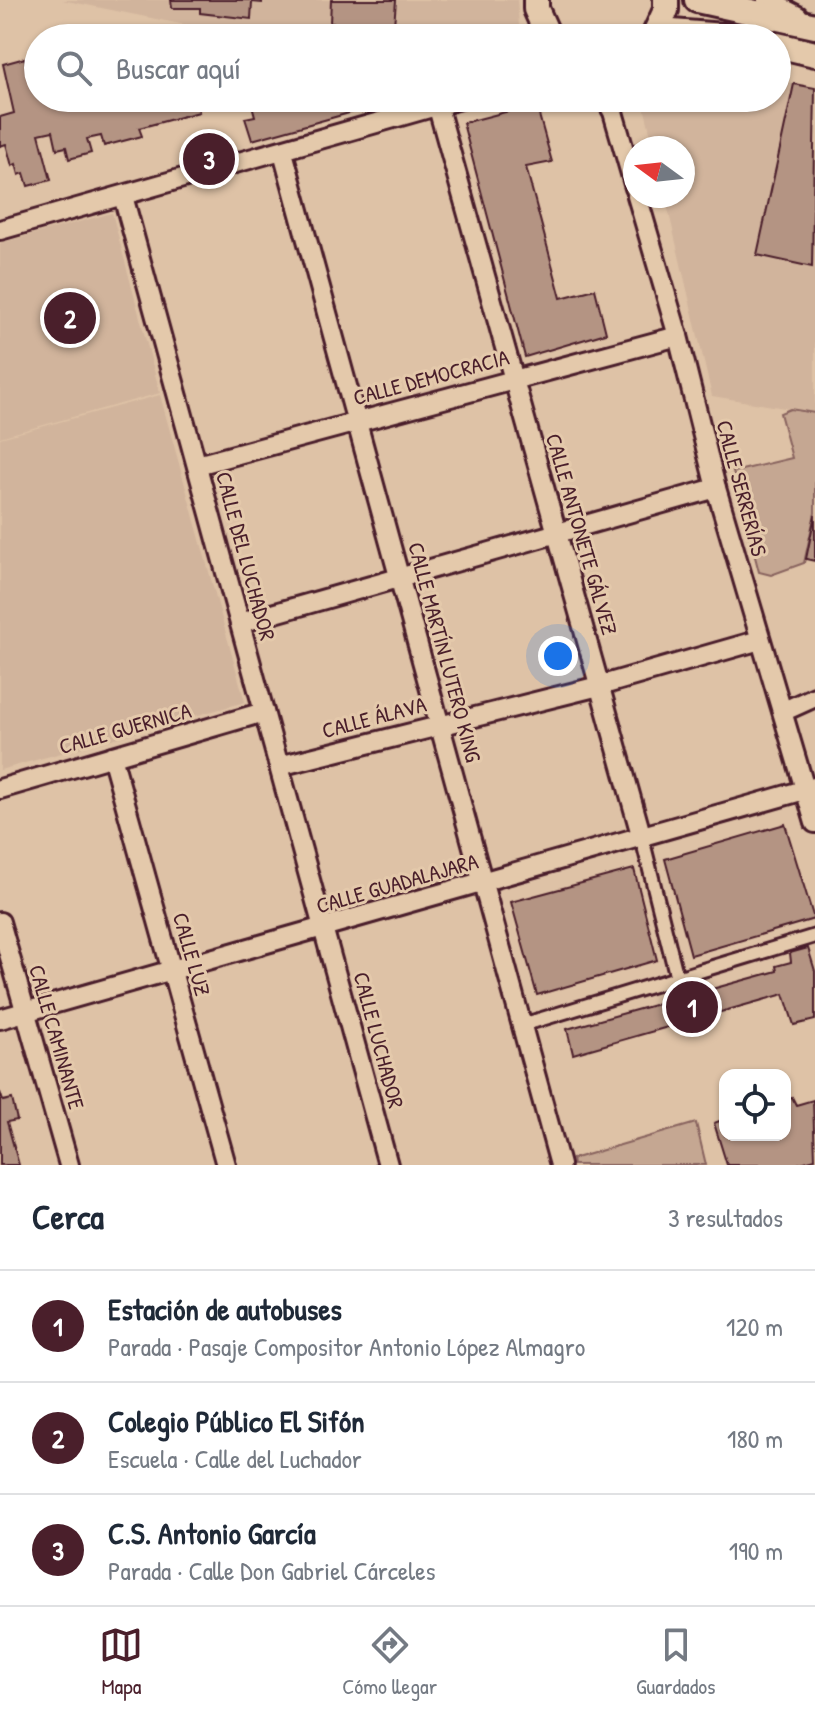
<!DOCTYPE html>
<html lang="es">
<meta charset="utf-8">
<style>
body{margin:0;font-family:"Patrick Hand",sans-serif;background:#f2f2f3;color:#1f2937}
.controls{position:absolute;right:24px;bottom:24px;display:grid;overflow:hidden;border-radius:16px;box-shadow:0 2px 6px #0004}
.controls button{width:72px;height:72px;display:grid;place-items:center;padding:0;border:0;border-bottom:2px solid #e0e1e3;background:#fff;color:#1f2937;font:40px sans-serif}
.compass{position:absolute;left:623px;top:136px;width:72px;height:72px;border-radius:50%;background:#fff;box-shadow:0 2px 6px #0004;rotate:285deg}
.you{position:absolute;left:558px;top:656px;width:28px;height:28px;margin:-20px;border:6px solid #fff;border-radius:50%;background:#1a73e8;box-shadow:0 0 0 12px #1a73e833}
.badge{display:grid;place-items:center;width:52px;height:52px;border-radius:50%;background:#4a1f2b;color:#fff;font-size:26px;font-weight:700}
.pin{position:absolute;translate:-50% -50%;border:4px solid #fff;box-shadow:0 2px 8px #0006}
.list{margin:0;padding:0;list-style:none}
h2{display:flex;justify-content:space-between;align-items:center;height:104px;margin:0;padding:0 32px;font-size:34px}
h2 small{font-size:26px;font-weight:400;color:#747a83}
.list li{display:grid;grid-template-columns:52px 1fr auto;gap:24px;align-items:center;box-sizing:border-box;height:112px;padding:0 32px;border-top:2px solid #e0e1e3}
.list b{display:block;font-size:30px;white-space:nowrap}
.list p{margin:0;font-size:26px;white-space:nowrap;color:#747a83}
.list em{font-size:26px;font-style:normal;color:#747a83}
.icon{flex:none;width:44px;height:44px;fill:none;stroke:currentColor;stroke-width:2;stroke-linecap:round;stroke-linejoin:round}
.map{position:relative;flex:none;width:815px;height:1165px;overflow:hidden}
.search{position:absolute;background:#fff;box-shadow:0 2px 6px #0004;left:24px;right:24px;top:24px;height:88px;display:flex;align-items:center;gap:20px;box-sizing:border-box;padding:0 28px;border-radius:44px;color:#747a83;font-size:30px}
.sheet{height:440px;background:#fff}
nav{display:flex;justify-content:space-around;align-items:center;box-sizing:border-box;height:112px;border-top:2px solid #e0e1e3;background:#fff;font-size:22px;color:#747a83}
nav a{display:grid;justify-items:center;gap:4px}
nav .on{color:#4a1f2b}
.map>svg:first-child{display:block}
.built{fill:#d1b49c}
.green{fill:#c5a792;stroke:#88635e;stroke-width:2}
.building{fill:#b49483;stroke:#4a1f2b;stroke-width:2}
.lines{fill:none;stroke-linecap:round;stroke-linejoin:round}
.pedestrian-casing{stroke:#4a1f2b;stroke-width:18}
.minor-casing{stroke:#4a1f2b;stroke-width:24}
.secondary-casing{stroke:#4a1f2b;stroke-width:30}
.pedestrian{stroke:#e4c9ab;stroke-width:12}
.minor{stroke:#e4c9ab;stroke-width:18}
.secondary{stroke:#e4c9ab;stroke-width:24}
.labels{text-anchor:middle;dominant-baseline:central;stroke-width:6;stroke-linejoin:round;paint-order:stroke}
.street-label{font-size:22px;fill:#4a1f2b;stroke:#e4c9ab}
</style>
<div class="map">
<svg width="815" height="1165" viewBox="0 0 815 1165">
<rect width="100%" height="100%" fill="#dec2a6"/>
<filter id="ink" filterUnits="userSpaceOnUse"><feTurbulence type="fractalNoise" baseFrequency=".0125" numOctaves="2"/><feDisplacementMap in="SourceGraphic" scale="16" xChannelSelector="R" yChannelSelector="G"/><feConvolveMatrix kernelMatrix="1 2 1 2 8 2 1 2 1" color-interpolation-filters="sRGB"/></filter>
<g filter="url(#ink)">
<g class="built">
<path d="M62,0H517L519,26L518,38H250Z"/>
<path d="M777,80L815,88V413L712,396L665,196H683V148H654L642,98H777Z"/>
<path d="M112,213L160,393L0,437V243Z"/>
<path d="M160,395L245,702L0,770V438Z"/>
</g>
<g class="green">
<path d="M790,409L815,413V513L804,563L771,575L759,572L733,472L792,458L780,413Z"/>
<path d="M696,1123L706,1165H573L572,1159Z"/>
</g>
<g class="building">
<path d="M171,0H262V3L252,2L251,19L200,13V8H172Z"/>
<path d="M331,0H396L394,26L330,23Z"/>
<path d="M25,58L27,68L38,66V98H202L196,101L199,112L139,128L142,136L104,146L101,136L87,139L91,153L69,159L66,147L57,149L53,131L39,134L51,180L28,186L24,173L19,175L16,164L12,166L6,144L0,146V117L14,113L3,64Z"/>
<path d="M794,84L815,88L812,267L757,255Z"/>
<path d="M250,98H274L276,102L284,98H376L378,105L252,140L245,118L255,116Z"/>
<path d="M536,104L552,162L526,167L561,298L595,289L606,333L525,357L463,123Z"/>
<path d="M815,515V561L806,559Z"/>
<path d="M785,824L814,919L691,955L665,859Z"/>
<path d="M634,869L657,960L537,995L511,902Z"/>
<path d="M808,948L815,971V1020L794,1025L784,994L573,1054L567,1029L777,971L776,966L791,962L790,953Z"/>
<path d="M0,1092L3,1101L12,1099L17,1120L7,1122L19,1165H0Z"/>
<path d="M792,1097L796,1105L813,1100L815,1159L794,1165H727L714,1123L725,1119V1135H785V1099Z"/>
</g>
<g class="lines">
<g class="pedestrian-casing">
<g id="pedestrian">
<path d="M642,838L677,978"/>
<path d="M522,1025L815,936"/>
</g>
</g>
<g class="minor-casing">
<g id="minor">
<path d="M767,0L798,16"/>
<path d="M605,98L613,112L635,188"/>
<path d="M437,104L642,838"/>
<path d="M283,152L560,1165"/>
<path d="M123,196L388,1165"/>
<path d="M637,196L678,336L716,488L815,823"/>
<path d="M0,230L464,98"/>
<path d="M197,465L678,336"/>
<path d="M240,623L716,488"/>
<path d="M784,711L815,697"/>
<path d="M112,756L226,1165"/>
<path d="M279,766L599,686L760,640"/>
<path d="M0,789L264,712"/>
<path d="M0,922L69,1165"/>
<path d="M0,1019L815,787"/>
</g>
</g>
<g class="secondary-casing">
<g id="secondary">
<path d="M536,0V9L549,38"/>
<path d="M697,0L815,26"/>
<path d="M659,31L749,38"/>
<path d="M653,38L666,10V0"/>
<path d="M777,45L815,54"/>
</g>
</g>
<use href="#pedestrian" class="pedestrian"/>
<use href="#minor" class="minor"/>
<use href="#secondary" class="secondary"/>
</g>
</g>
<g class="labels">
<g class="street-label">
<text transform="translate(431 377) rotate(-15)">CALLE DEMOCRACIA</text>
<text transform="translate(742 488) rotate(75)">CALLE SERRERÍAS</text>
<text transform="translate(582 534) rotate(74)">CALLE ANTONETE GÁLVEZ</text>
<text transform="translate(246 556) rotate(75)">CALLE DEL LUCHADOR</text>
<text transform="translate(445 652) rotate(75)">CALLE MARTÍN LUTERO KING</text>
<text transform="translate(374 717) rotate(-15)">CALLE ÁLAVA</text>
<text transform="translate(125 728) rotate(-16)">CALLE GUERNICA</text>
<text transform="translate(397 883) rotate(-16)">CALLE GUADALAJARA</text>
<text transform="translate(192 954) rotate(74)">CALLE LUZ</text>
<text transform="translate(57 1037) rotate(74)">CALLE CAMINANTE</text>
<text transform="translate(379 1040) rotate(75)">CALLE LUCHADOR</text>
</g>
</g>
</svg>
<div class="controls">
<button><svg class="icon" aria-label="locate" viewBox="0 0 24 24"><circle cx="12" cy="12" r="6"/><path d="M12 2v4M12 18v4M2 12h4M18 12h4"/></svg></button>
</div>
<svg class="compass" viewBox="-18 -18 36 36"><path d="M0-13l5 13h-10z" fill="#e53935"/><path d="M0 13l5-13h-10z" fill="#747a83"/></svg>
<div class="you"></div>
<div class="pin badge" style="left:692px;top:1007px">1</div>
<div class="pin badge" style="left:70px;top:318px">2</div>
<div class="pin badge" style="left:209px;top:159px">3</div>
<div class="search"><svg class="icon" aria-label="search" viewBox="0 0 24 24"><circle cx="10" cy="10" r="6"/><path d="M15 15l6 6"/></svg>Buscar aquí</div>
</div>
<section class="sheet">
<h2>Cerca<small>3 resultados</small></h2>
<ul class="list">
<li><span class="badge">1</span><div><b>Estación de autobuses</b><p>Parada · Pasaje Compositor Antonio López Almagro</p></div><em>120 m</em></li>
<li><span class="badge">2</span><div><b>Colegio Público El Sifón</b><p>Escuela · Calle del Luchador</p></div><em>180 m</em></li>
<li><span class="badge">3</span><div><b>C.S. Antonio García</b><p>Parada · Calle Don Gabriel Cárceles</p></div><em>190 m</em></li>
</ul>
</section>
<nav>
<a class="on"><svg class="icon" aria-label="map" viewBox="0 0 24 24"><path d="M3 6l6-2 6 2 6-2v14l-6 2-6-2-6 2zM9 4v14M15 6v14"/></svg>Mapa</a>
<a><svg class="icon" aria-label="directions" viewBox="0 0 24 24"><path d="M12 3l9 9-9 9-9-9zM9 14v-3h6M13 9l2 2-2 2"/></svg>Cómo llegar</a>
<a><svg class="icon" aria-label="saved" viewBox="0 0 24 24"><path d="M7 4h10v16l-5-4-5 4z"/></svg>Guardados</a>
</nav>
